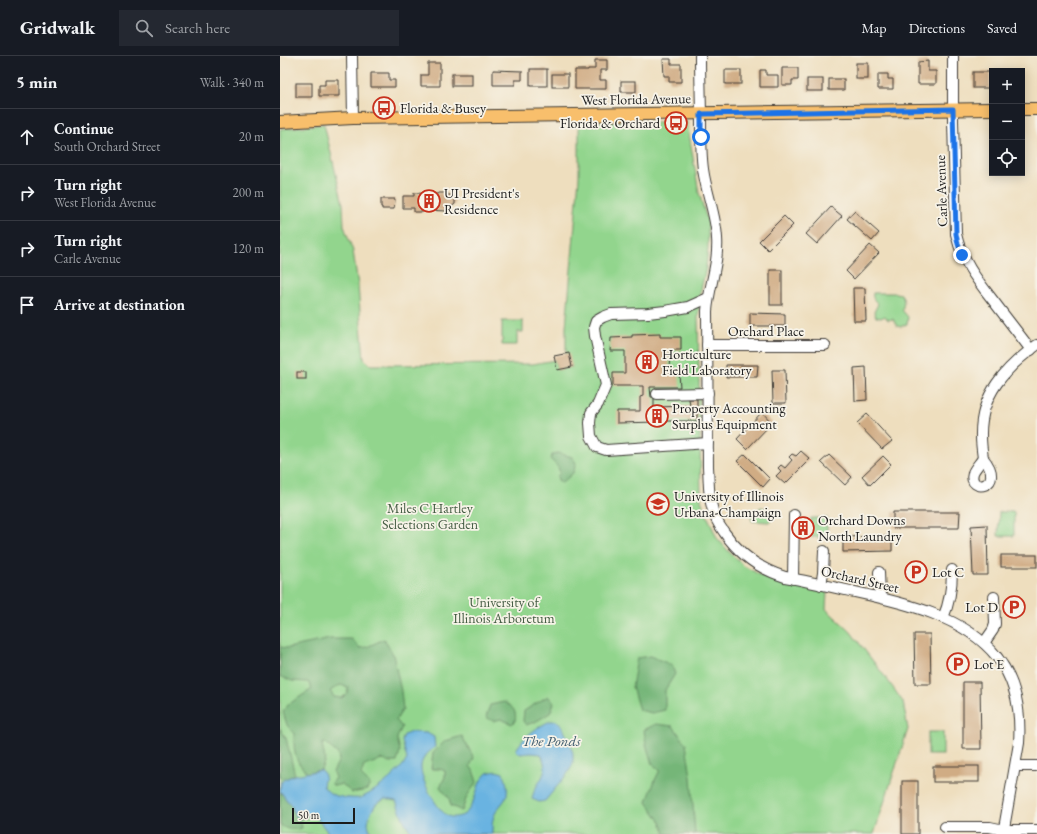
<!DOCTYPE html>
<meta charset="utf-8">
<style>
body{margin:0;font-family:"EB Garamond",serif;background:#242831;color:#f1f3f6}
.controls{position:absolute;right:12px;top:12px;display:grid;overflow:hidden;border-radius:0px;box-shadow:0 2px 10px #0003}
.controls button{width:36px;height:36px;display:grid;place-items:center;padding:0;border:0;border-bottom:1px solid #363941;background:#171b24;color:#f1f3f6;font:20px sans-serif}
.scale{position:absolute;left:12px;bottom:10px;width:63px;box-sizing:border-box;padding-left:4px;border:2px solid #1c1c1c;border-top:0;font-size:11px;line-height:14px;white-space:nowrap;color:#1c1c1c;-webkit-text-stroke:3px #f7f3e8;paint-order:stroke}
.stop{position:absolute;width:12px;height:12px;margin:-9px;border:3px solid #1a73e8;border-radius:50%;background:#fff}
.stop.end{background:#1a73e8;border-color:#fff;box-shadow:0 1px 4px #0008}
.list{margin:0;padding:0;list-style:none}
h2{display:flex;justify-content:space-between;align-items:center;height:52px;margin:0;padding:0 16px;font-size:17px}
h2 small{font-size:13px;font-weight:400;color:#9ea1a6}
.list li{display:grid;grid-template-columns:26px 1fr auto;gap:12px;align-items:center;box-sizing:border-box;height:56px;padding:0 16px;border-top:1px solid #363941}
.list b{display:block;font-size:15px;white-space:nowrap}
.list p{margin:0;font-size:13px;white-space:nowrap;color:#9ea1a6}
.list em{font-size:13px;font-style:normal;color:#9ea1a6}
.icon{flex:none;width:22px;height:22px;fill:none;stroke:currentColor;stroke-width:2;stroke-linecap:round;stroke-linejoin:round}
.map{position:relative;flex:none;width:757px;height:778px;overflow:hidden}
header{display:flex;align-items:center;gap:24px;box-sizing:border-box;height:56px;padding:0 20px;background:#171b24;border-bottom:1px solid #363941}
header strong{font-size:19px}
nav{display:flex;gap:22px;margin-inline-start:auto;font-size:14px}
.search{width:280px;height:36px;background:#242831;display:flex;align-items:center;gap:10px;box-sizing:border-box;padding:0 14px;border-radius:0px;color:#9ea1a6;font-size:15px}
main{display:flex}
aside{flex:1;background:#171b24}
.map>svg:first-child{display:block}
.green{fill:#92d58d;stroke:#577854}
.forest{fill:#75b678;stroke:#48694a;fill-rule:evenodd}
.water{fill:#69b3e1;stroke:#42687e}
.building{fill:#d0ac84}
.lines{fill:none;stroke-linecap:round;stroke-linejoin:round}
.minor-casing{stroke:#3c3934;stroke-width:12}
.major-casing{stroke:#3c3934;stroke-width:14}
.minor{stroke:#fff;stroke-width:10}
.major{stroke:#f8bf6c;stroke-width:12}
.route{stroke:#1a73e8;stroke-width:5}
.labels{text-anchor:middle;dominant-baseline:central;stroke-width:3.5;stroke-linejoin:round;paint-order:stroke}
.street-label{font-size:14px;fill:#1c1c1c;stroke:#f7f3e8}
.poi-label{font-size:14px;fill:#1c1c1c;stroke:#f7f3e8;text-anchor:start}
.park-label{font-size:14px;fill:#455d44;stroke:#f7f3e8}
.water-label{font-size:15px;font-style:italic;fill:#3b586b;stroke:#f7f3e8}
</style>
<header>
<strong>Gridwalk</strong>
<div class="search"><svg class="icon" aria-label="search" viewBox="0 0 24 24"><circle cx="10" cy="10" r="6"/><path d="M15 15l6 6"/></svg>Search here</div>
<nav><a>Map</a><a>Directions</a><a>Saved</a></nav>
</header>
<main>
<aside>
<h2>5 min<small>Walk · 340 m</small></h2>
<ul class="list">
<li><svg class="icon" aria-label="ahead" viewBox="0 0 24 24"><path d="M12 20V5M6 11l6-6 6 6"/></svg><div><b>Continue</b><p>South Orchard Street</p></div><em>20 m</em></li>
<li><svg class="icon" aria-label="right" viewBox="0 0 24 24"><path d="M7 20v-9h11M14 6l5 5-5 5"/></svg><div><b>Turn right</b><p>West Florida Avenue</p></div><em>200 m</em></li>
<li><svg class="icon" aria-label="right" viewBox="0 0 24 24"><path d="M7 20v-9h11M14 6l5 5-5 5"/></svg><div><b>Turn right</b><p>Carle Avenue</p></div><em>120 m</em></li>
<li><svg class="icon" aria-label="arrive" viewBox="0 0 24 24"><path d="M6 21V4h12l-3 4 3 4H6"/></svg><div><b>Arrive at destination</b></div></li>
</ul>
</aside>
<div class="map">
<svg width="757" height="778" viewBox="0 0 757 778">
<rect width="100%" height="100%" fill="#f7f3e8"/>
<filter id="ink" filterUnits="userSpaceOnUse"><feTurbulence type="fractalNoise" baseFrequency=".025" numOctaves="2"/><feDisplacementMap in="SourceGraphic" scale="8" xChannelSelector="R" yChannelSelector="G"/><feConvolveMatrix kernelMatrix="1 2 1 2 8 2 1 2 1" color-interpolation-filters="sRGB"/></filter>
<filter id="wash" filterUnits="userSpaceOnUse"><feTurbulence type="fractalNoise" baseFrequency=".012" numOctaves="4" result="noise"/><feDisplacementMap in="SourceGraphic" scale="16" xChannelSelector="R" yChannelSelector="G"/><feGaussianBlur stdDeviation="0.9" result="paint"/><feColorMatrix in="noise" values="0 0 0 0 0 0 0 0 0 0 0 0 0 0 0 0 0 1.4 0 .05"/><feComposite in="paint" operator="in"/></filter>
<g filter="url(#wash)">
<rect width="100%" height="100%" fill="#eedebe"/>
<g class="green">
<path d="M299,66H407L419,137L428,167V193L426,212L420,238L418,262L421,444L426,457L437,482L451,498L464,510L484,521L547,536L546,553L570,575L609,626L623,646L628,673L594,778H0V73L44,68L63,148L64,170L73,195L78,229L81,269L84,303L91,309L253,308L275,304L277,314L292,311L286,298V271L299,121Z"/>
<path d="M593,237H615L621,238C625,244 624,248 622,254L628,261L627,268L620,271L616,269L613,263L608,264L605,260L601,262L596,261L594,256L598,248C594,244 592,242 593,237Z"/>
<path d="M222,265H243V276H237V289H222Z"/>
<path d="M481,451L488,453L495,461L489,466L472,465L471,462V458Z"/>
<path d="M719,456H734V480H718Z"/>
<rect x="531" y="462" width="16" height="19"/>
<rect x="648" y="676" width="15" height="23"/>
</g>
<g class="forest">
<path d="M278,397L292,401L296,407L293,417L282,427L278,424L277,420L280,417L278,411L270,403L273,398Z"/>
<path d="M50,583H72L80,592L87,591L104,583L113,598L121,635L123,653L116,664L122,671L117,682L120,695L117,706H108L101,703L95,706L84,710L81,719L90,728L87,734L72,737L62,728L54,730L51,727L55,722L53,716L59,704L58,698L45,687L42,688L45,703L41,714L27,717C14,703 14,697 14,678L7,669L3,656L9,648L32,633L28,626L12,625L0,620V591L8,592ZM60,629L68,631L67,637L62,642L54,641L50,635Z"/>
<path d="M370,600L392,609L395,618L385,634V654L372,657L359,654L352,631L357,602Z"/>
<path d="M268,640L274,647L270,657L255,666L246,669L243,665L244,655Z"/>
<path d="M224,646C233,651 237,655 235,665L232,668L221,663L213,665L206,661L210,649Z"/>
<path d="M376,668L393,670L406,688L411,721L415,778H385L381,766L367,746L375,724L380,714L372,708L366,688L364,674Z"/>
<path d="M0,672L6,682L15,719L5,723L0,720Z"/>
<path d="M182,680L194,702L190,710L193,714L197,726L187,740L182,755L171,750L169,742L160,731L165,721V715L160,713H151L153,697L165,685Z"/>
<path d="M0,735L12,751L14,758L20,762L22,772C13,774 7,775 0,768Z"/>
</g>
<g class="water">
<path d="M270,665H277L283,672L288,683L293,697V708L288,717L265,745L259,746L252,743C255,724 272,721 261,698L251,697L240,698L236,694C244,680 256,672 270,665Z"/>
<path d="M131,676L147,677L154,681L155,691C149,696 142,701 141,710C140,723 157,754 168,760C172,762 179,761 183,759C193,754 196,734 201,724C203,722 205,719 207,717L216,715L223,717C227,726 230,737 224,745C221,749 218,752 216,756C212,762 212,770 212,778H132L124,765L116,745L105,743L96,748L89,760L88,768L91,778H49L36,761L29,759L20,762L14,758L12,751L0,735L1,726L5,723L15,719L41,714L45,719L43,730C45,732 47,735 50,737C54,741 74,743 80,742C93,738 121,715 127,703L122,685L124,679Z"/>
</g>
<g id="blocks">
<g class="building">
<path d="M383,3H391V8H401V26H389V20H384Z"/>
<path d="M315,4H327V14H320V24H326V33H295V14H308V13H315Z"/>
<path d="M648,5V15H656V28H638V6Z"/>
<path d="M148,7H160V30H141V19H148Z"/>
<rect x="576" y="7" width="12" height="16"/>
<path d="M502,12H518V24H512V29H502Z"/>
<rect x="250" y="13" width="17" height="17"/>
<path d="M213,14L242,15V24H235V29H213Z"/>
<rect x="445" y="14" width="16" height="14"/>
<path d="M480,14H486V19H498V31H480Z"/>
<rect x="693" y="16" width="17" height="16"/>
<path d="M91,17H109V24H115V31H91Z"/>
<rect x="172" y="18" width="20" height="12"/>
<rect x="272" y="18" width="16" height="13"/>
<path d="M598,18H608V23H613V33H598Z"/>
<rect x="527" y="23" width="16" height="12"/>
<rect x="549" y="23" width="15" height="11"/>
<path d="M45,24H59V40H39V29H45Z"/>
<rect x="341" y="25" width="15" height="11"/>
<rect x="16" y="27" width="16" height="14"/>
<path d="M134,137L158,138V137H167V139H171L175,142V148L171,151H167V155L143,154V156H134V152H123V140H134Z"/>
<path d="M101,143H115L114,153H102V151H101Z"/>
<path d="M551,151L562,160L537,188L526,178Z"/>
<path d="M574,155L599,177L592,185L567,163Z"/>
<path d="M504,160L513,169L488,194L479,185Z"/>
<path d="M590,189L599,197L574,223L566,215Z"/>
<rect x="490" y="214" width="12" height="35"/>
<path d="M573,232H585L586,265H574Z"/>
<path d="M470,257L505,258V270H470Z"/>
<path d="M380,278V281H401V294H390L389,317H399L400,331H370L371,341H374V351L410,350L409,343H417V365H382V369H379V366L337,367V355H360V341L363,340V330H333V317H345V295H330L331,282L352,281V279Z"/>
<path d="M289,297L292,311L277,314L274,300Z"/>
<path d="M446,309H478L477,321H446Z"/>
<path d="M586,311L587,344L575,345L574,312Z"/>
<path d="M492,314H505L506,347H493Z"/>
<rect x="17" y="316" width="9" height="7"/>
<path d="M482,356L492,367L467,393L457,383Z"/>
<path d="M587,358L612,385L602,393L577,367Z"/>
<path d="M521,395L530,403L505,428L496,420L501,415L498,412L501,409L505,412L512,404L509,401L512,398L516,400Z"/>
<path d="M465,398L490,423L483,431L457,405Z"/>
<path d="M549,399L572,421L565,429L541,406Z"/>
<path d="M603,400L611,408L590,429L582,420Z"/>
<path d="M613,456H680L679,472H613Z"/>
<path d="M527,462L528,481H518V463Z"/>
<path d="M707,469L708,519H693L691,470Z"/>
<path d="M612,480V495L563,496V481Z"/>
<rect x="721" y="499" width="36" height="12"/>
<path d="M634,578H650L651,628H635Z"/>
<path d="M683,626H700L701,693H683Z"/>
<rect x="653" y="710" width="46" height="16"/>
<rect x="622" y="725" width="16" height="53"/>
</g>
</g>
</g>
<g filter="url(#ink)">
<use href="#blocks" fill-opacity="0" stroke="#3c3934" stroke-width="1"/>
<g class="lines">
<g class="minor-casing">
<g id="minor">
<path d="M72,0L73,62"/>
<path d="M420,0C420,22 421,45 421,67C421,83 421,98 423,113C426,136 436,159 437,182C439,207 429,230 427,255L428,411C429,424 428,438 432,451C434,460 438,468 444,476C459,498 479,513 505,521C526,525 548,530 570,535C620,546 684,559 717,601C737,626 741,656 739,687L723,778"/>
<path d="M673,0V65L676,178C682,206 698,225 715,247C727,263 739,278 751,294"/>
<path d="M428,242L408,251L385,255L368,257L331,258L323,261L316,265L314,271L315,280L326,329L318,348L311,357L310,367L311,380L317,391L326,394L428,387"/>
<path d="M427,289H545"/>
<path d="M377,338L428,337"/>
<path d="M703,402C702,395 701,387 701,380C700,339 725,312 757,289"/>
<path d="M703,402C728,432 687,438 693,417C694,413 701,406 703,402Z"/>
<path d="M599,516L600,541"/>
<path d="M513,523L514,459"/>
<path d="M541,529L543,517L544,495"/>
<path d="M663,562C670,546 672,531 672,514"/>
<path d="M704,587L713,574L715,568L714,541"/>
<path d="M736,710H757"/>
<path d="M665,771H710L724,774H757"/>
</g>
</g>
<g class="major-casing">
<g id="major">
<path d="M742,53H757"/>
<path d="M0,66L73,62L712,53"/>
</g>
</g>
<use href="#minor" class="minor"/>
<use href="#major" class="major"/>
</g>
</g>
<g class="lines" filter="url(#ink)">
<path class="route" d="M421,81V58L673,53L676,178L678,188L682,199"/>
</g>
<defs>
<g id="bus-ring" transform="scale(1.15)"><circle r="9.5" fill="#f7f3e8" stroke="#c8321e" stroke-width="1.5"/><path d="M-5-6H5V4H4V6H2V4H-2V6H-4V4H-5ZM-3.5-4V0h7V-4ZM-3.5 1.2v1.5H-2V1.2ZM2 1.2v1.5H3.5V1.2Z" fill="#c8321e"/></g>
<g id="building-ring" transform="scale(1.15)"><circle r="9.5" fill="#f7f3e8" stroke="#c8321e" stroke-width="1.5"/><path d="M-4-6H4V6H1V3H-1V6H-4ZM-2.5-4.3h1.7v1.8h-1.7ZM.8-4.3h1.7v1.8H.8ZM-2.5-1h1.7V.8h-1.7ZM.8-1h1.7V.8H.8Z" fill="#c8321e"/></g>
<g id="university-ring" transform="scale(1.15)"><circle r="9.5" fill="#f7f3e8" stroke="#c8321e" stroke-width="1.5"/><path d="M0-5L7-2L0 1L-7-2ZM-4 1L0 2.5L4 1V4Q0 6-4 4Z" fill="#c8321e"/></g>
<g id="parking-ring" transform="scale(1.15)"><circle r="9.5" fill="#f7f3e8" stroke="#c8321e" stroke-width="1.5"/><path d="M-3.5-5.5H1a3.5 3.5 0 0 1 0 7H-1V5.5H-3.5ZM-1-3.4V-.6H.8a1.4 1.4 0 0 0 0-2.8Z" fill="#c8321e"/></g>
</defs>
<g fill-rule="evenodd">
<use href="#bus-ring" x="104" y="52"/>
<use href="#bus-ring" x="396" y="67"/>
<use href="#building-ring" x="149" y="145"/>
<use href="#building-ring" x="367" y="306"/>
<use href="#building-ring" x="377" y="360"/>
<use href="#university-ring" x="378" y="448"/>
<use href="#building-ring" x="523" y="472"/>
<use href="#parking-ring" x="636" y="516"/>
<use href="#parking-ring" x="734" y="551"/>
<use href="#parking-ring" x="678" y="608"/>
</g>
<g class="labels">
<g class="street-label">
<text transform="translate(356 43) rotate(-1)">West Florida Avenue</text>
<text transform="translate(661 135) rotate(-92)">Carle Avenue</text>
<text x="486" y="275">Orchard Place</text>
<text transform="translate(580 523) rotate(13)">Orchard Street</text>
</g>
<g class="poi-label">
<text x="120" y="52">Florida &amp; Busey</text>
<text x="380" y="67" text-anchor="end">Florida &amp; Orchard</text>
<text x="164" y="137">UI President's<tspan x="164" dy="16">Residence</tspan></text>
<text x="382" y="298">Horticulture<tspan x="382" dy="16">Field Laboratory</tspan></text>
<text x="392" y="352">Property Accounting<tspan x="392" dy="16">Surplus Equipment</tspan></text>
<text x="394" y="440">University of Illinois<tspan x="394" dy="16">Urbana-Champaign</tspan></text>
<text x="538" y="464">Orchard Downs<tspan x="538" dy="16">North Laundry</tspan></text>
<text x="652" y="516">Lot C</text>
<text x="718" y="551" text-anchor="end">Lot D</text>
<text x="694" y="608">Lot E</text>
</g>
<g class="park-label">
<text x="150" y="452">Miles C Hartley<tspan x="150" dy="16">Selections Garden</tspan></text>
<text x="224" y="546">University of<tspan x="224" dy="16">Illinois Arboretum</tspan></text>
</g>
<g class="water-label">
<text x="271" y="684">The Ponds</text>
</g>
</g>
</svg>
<div class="controls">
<button>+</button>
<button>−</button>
<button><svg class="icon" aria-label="locate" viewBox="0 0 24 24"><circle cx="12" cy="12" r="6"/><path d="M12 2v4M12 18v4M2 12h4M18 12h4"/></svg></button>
</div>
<div class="scale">50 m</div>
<div class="stop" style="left:421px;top:81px"></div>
<div class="stop end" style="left:682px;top:199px"></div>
</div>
</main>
